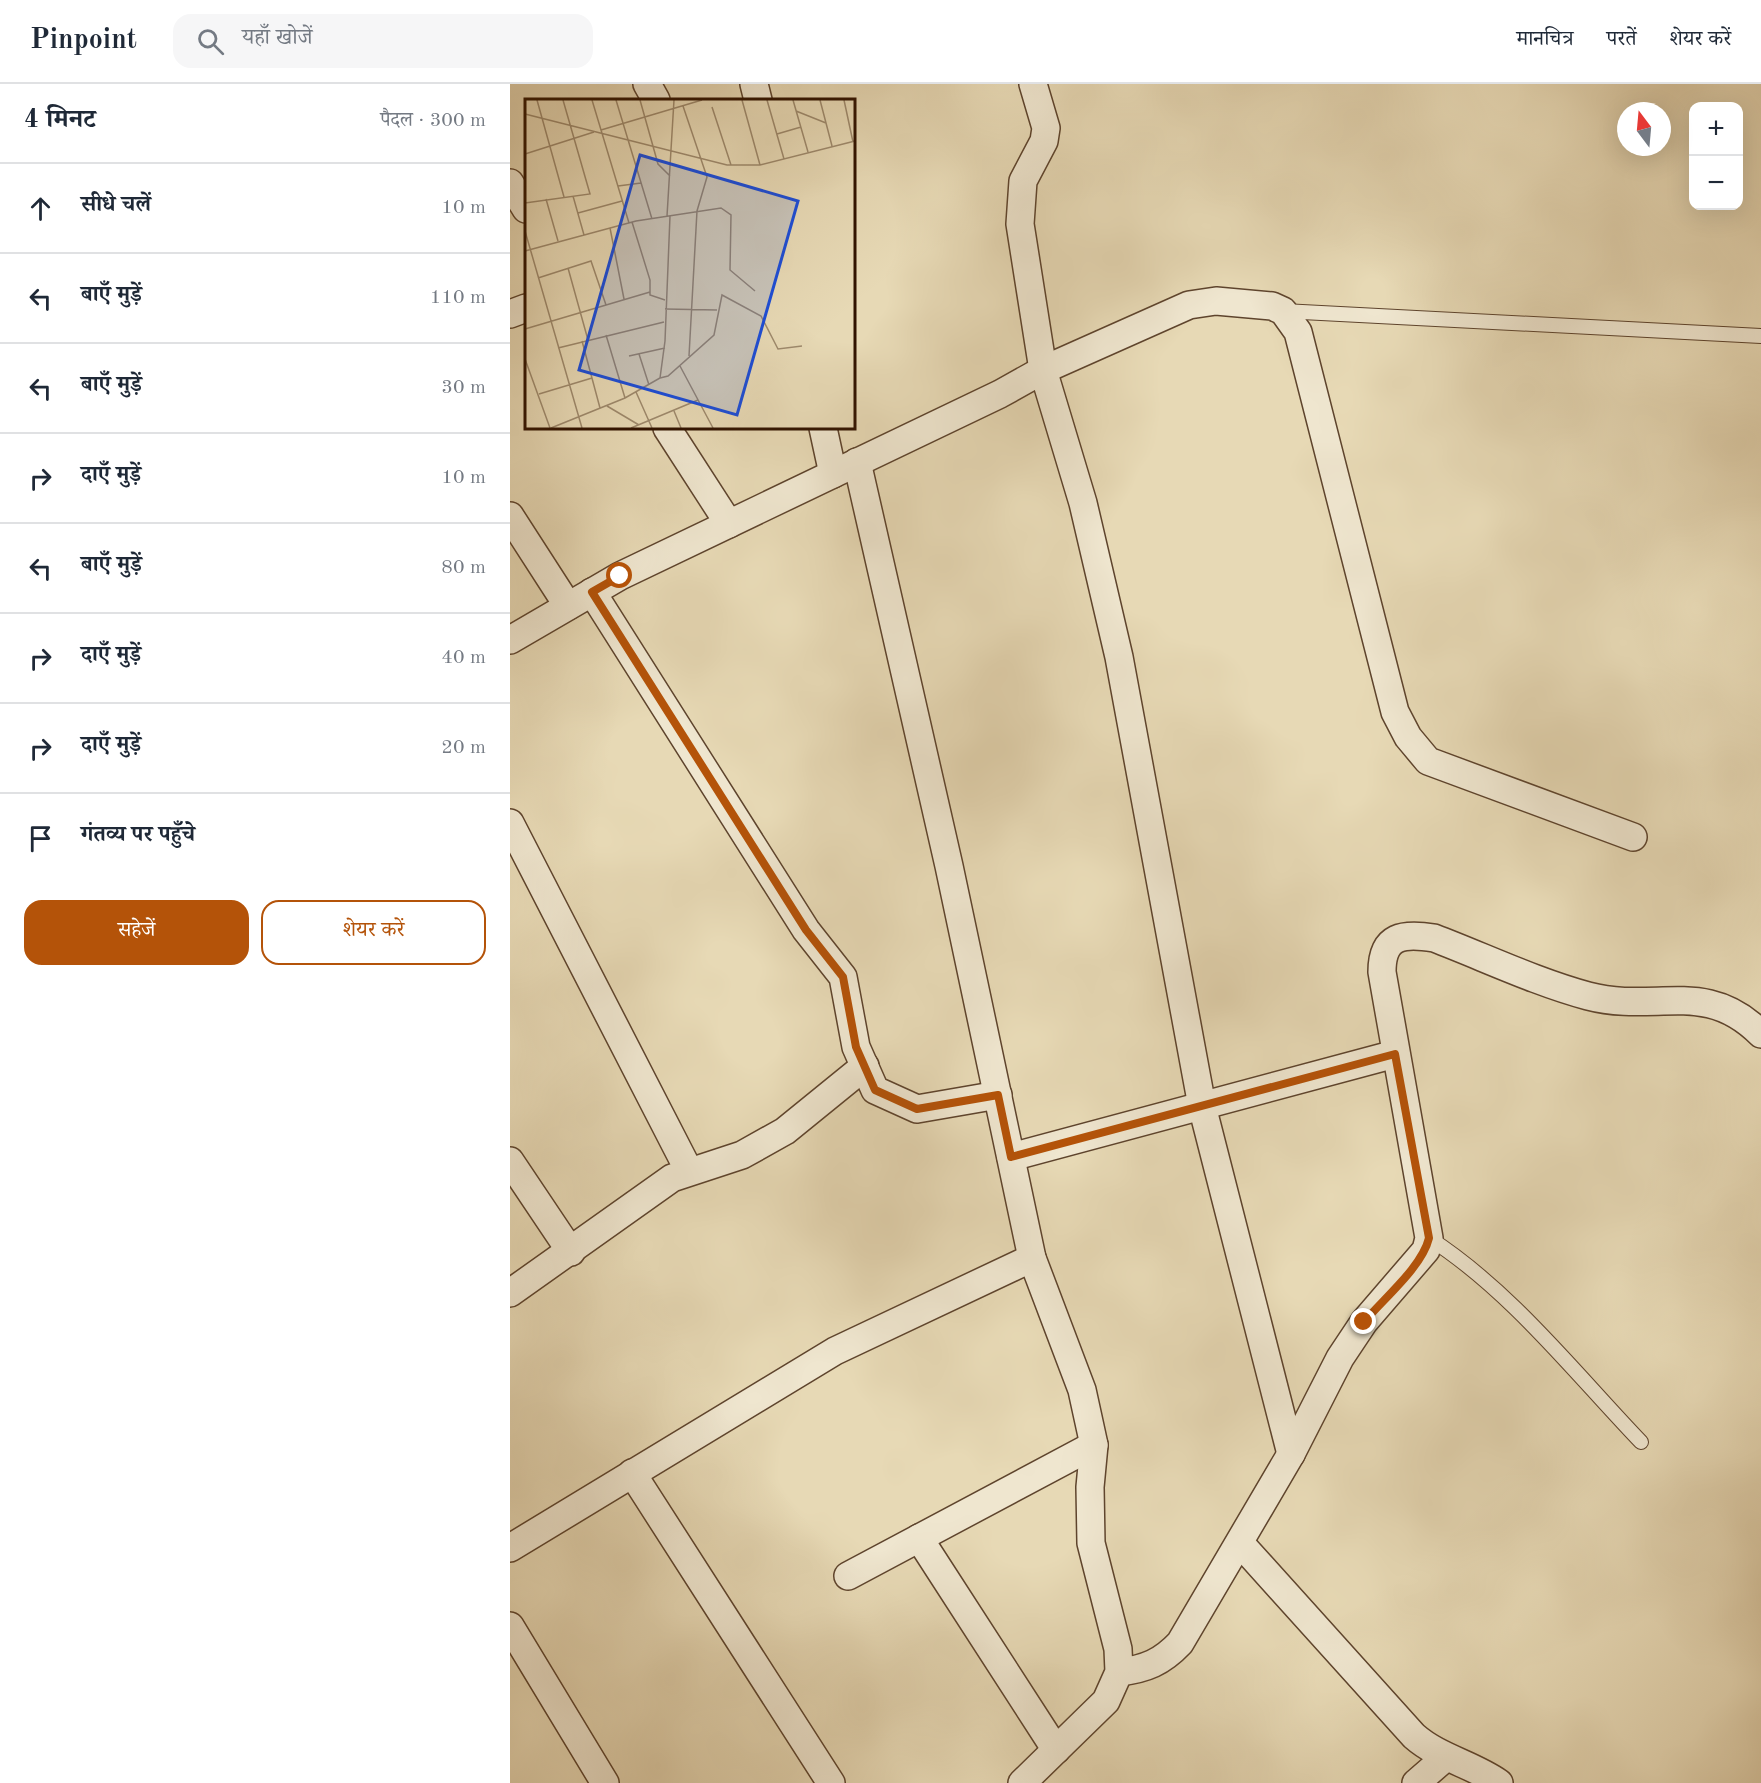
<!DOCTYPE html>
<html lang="hi">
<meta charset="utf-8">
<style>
body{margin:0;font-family:"Old Standard TT","Noto Serif Devanagari",serif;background:#f6f6f7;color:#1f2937}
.controls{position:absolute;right:18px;top:18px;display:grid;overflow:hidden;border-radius:12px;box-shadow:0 6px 24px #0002}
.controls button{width:54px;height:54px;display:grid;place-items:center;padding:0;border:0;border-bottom:2px solid #e0e1e3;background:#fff;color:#1f2937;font:30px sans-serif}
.compass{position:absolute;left:1107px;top:18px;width:54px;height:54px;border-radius:50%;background:#fff;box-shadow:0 6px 24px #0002;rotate:344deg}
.stop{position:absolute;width:18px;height:18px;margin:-14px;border:4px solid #b45309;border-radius:50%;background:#fff}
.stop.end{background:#b45309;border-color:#fff;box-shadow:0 2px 6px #0008}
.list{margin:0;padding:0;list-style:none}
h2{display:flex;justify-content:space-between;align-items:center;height:78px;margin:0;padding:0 24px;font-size:26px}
h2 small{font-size:20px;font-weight:400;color:#747a83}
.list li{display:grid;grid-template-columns:39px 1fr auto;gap:18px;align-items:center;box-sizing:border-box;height:90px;padding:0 24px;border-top:2px solid #e0e1e3}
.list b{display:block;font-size:22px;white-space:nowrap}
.list em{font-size:20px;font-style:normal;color:#747a83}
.actions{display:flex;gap:12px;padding:18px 24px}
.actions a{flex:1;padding:14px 0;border:2px solid #b45309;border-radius:18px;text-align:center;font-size:21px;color:#b45309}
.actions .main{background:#b45309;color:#fff}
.icon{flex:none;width:33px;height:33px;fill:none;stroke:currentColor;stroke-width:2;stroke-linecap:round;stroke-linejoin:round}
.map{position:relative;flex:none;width:1251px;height:1699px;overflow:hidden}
header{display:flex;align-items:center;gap:36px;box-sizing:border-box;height:84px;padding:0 30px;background:#fff;border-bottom:2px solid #e0e1e3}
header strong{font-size:28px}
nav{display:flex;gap:33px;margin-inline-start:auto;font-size:21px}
.search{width:420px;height:54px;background:#f6f6f7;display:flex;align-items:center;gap:15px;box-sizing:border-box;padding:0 21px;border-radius:18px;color:#747a83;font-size:22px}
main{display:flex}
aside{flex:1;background:#fff}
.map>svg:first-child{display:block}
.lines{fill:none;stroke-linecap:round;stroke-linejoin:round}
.service-casing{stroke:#5e442d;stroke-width:16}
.minor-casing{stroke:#5e442d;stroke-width:30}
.service{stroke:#efe6cf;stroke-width:14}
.minor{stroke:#efe6cf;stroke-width:27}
.route{stroke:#b45309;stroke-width:8}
.inset-road{fill:none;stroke:#9e8a6d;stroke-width:1.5}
.view{fill:#1d4ed8;fill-opacity:0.15;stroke:#1d4ed8;stroke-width:3}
.inset-edge{fill:none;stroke:#311300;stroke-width:3}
</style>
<header>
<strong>Pinpoint</strong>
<div class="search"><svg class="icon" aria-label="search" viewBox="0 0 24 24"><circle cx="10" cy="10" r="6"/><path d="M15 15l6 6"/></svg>यहाँ खोजें</div>
<nav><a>मानचित्र</a><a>परतें</a><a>शेयर करें</a></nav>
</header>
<main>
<aside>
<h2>4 मिनट<small>पैदल · 300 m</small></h2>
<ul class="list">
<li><svg class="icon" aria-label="ahead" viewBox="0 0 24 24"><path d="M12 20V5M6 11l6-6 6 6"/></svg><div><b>सीधे चलें</b></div><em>10 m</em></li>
<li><svg class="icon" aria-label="left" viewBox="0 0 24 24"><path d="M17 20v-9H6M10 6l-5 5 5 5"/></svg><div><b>बाएँ मुड़ें</b></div><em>110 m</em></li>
<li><svg class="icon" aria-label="left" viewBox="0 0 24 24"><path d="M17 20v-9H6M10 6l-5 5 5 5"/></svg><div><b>बाएँ मुड़ें</b></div><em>30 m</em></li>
<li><svg class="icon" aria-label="right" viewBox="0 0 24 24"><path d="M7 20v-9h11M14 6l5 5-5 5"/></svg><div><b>दाएँ मुड़ें</b></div><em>10 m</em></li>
<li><svg class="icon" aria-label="left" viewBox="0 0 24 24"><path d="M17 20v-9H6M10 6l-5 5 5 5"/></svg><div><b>बाएँ मुड़ें</b></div><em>80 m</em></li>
<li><svg class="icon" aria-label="right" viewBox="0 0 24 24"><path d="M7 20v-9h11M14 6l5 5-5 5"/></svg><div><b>दाएँ मुड़ें</b></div><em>40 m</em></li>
<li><svg class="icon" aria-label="right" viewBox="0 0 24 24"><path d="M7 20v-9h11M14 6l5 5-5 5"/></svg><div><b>दाएँ मुड़ें</b></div><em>20 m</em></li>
<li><svg class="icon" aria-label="arrive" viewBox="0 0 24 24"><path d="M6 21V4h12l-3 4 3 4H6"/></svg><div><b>गंतव्य पर पहुँचे</b></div></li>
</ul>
<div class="actions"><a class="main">सहेजें</a><a>शेयर करें</a></div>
</aside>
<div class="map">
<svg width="1251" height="1699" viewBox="0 0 1251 1699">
<rect width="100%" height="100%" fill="#e7d9b5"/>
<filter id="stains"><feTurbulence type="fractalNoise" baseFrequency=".00333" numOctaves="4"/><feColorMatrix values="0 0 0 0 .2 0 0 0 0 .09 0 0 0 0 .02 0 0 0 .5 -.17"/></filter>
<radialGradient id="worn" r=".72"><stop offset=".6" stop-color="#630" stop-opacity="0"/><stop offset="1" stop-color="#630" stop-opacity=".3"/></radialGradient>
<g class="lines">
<g class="service-casing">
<g id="service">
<path d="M773,227L1251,252"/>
<path d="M919,1154C1001,1207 1064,1288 1131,1358"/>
</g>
</g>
<g class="minor-casing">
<g id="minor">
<path d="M137,0L146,16"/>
<path d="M244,0L248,16"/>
<path d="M523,0L536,44L534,57L513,97L510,140L533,286L573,419L609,573L692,1022L781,1370"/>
<path d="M0,99L16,125"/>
<path d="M0,230L16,224"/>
<path d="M157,344L219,440"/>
<path d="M313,344L323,390"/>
<path d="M347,378L439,782L522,1174L572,1306L584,1361L580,1403L581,1459L608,1565L609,1588L596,1617L512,1699"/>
<path d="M0,432L58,522"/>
<path d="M82,508L296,846L333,893L346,963L365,1006L407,1025L488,1011"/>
<path d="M0,556L110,492L490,310L533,286L679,221L706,217L762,222L773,227L788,248L885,628L898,653L918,677L1123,753"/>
<path d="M0,739L179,1087"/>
<path d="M501,1073L885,970"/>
<path d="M0,1077L61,1168"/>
<path d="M0,1209L162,1094L232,1071L275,1047L355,982"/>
<path d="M122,1389L321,1699"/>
<path d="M409,1454L546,1666"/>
<path d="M730,1459L904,1652C929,1674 962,1680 989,1699"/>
<path d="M0,1464L325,1267L522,1174"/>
<path d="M338,1492L584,1361"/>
<path d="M0,1542L95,1699"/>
<path d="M609,1588C636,1585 652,1578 670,1559L781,1370L830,1274L854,1238L916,1166L919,1154L872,888C872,851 893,849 924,854C974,873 1026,898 1078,912C1146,930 1195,894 1251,950"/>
<path d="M906,1699L936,1673"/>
</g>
</g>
<use href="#service" class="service"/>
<use href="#minor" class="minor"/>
</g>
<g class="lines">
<path class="route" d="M110,492L82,508L296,846L333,893L346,963L365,1006L407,1025L488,1011L501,1073L885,970L919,1154C912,1183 874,1214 854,1238"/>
</g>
<g transform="translate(15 15)">
<rect width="330" height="330" fill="#e7d9b5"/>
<path class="inset-road" d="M12,1L39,98M67,1L104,124M91,1L127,120M115,1L133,65L145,77M217,1L235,66M242,1L259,60M268,1L283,53M295,1L307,47M319,1L328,43M158,7L182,78L172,112L164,257M187,8L206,66M271,12L301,24M0,15L202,66H235L330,42M76,31L177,1M252,35L276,28M0,55L69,33M93,87L116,84M48,97L59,136M21,100L33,142M0,104L65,95L38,1M53,114L97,102M142,117L149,1M107,123L125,181V196L140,201M85,129L99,200M0,132L57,329M0,152L111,122L196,109L206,116L205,171L230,192M43,169L63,241M13,179L66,162L81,206M140,210L192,211M0,230L125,193M81,236L100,299M57,242L75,309M33,249L139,223M114,255L124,286M104,257L140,249M0,260L25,329M155,267L188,329M135,279L143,277L189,236L197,196L236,217L253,250L277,247M111,293L127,329M14,295L67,279M82,307L114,326M149,312L156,329M26,329L100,299L135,279L140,242L145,117M106,329L173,301"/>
<path class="view" d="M115,56L273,102L212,316L54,271Z"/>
<rect width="330" height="330" class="inset-edge"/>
</g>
<rect width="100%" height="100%" filter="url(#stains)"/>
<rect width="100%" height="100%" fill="url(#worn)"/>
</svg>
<div class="controls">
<button>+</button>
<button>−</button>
</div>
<svg class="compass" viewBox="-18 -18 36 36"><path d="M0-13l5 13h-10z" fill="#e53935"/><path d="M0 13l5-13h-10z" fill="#747a83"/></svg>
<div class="stop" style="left:110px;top:492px"></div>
<div class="stop end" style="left:854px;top:1238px"></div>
</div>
</main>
